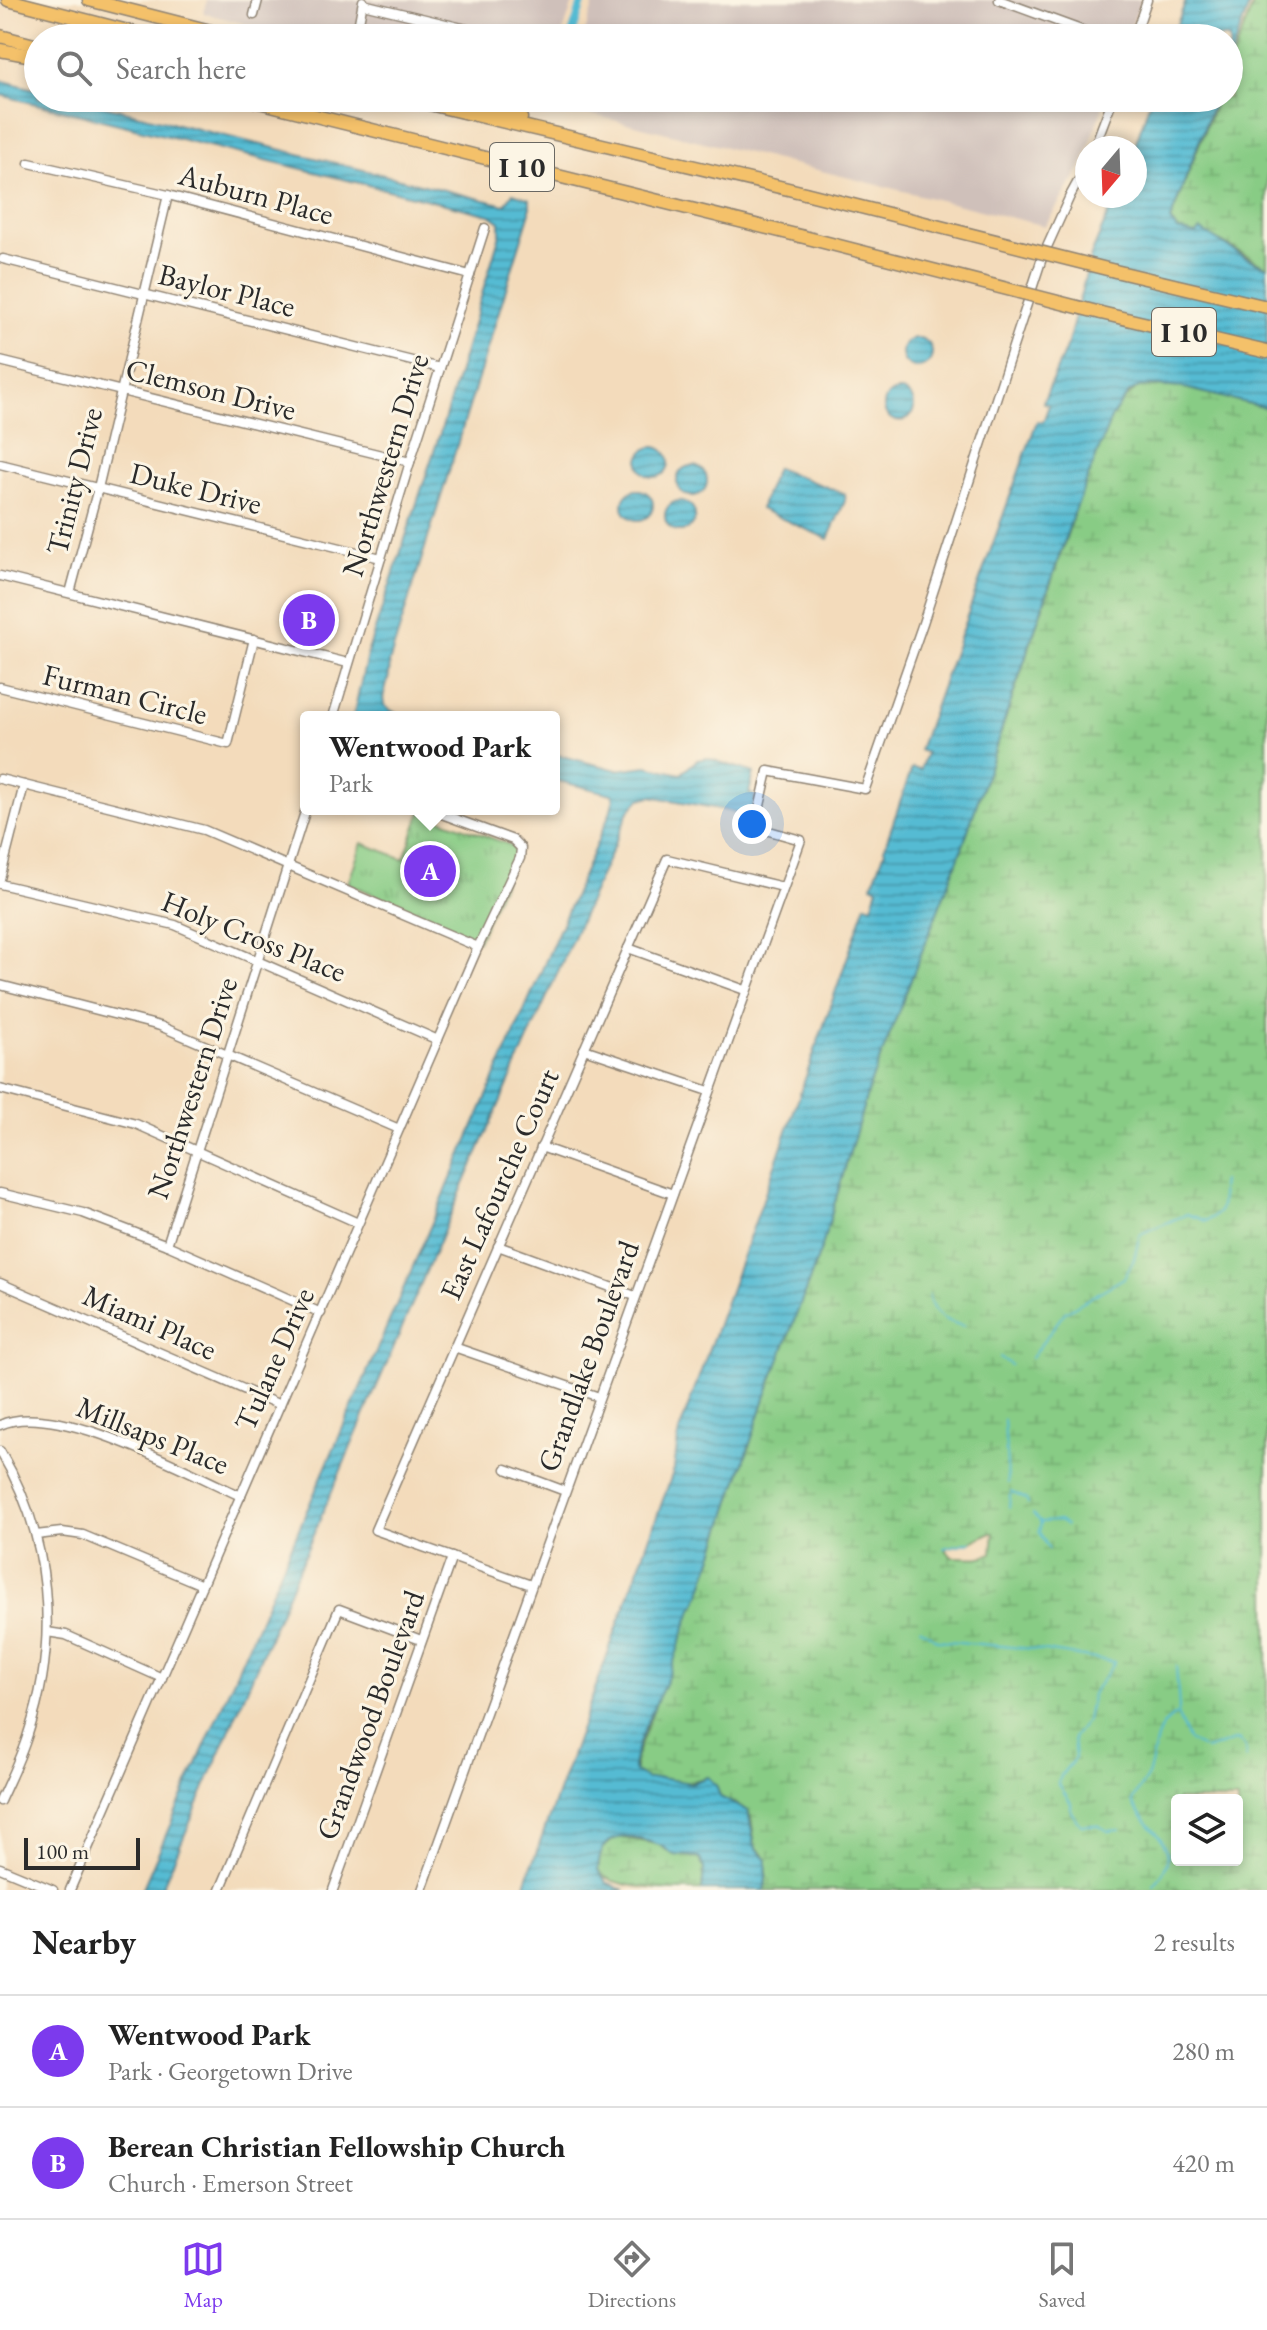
<!DOCTYPE html>
<meta charset="utf-8">
<style>
body{margin:0;font-family:"EB Garamond",serif;background:#f2f2f2;color:#222}
.controls{position:absolute;right:24px;bottom:24px;display:grid;overflow:hidden;border-radius:8px;box-shadow:0 4px 12px #0003}
.controls button{width:72px;height:72px;display:grid;place-items:center;padding:0;border:0;border-bottom:2px solid #e0e0e0;background:#fff;color:#222;font:40px sans-serif}
.compass{position:absolute;left:1075px;top:136px;width:72px;height:72px;border-radius:50%;background:#fff;box-shadow:0 4px 12px #0003;rotate:199deg}
.scale{position:absolute;left:24px;bottom:20px;width:116px;box-sizing:border-box;padding-left:8px;border:4px solid #2b2b2b;border-top:0;font-size:22px;line-height:28px;white-space:nowrap;color:#2b2b2b;-webkit-text-stroke:6px #fcf5e5;paint-order:stroke}
.you{position:absolute;left:752px;top:824px;width:28px;height:28px;margin:-20px;border:6px solid #fff;border-radius:50%;background:#1a73e8;box-shadow:0 0 0 12px #1a73e833}
.badge{display:grid;place-items:center;width:52px;height:52px;border-radius:50%;background:#7c3aed;color:#fff;font-size:26px;font-weight:700}
.pin{position:absolute;translate:-50% -50%;border:4px solid #fff;box-shadow:0 2px 8px #0006}
.popup{position:absolute;left:300px;top:711px;width:260px;height:104px;box-sizing:border-box;display:grid;place-content:center;border-radius:8px;background:#fff;filter:drop-shadow(0 2px 6px #0005);font-size:26px;white-space:nowrap;color:#767676}
.popup b{font-size:30px;color:#222}
.popup::after{content:'';position:absolute;left:50%;top:100%;margin-left:-16px;border:16px solid transparent;border-top-color:#fff}
.list{margin:0;padding:0;list-style:none}
h2{display:flex;justify-content:space-between;align-items:center;height:104px;margin:0;padding:0 32px;font-size:34px}
h2 small{font-size:26px;font-weight:400;color:#767676}
.list li{display:grid;grid-template-columns:52px 1fr auto;gap:24px;align-items:center;box-sizing:border-box;height:112px;padding:0 32px;border-top:2px solid #e0e0e0}
.list b{display:block;font-size:30px;white-space:nowrap}
.list p{margin:0;font-size:26px;white-space:nowrap;color:#767676}
.list em{font-size:26px;font-style:normal;color:#767676}
.icon{flex:none;width:44px;height:44px;fill:none;stroke:currentColor;stroke-width:2;stroke-linecap:round;stroke-linejoin:round}
.map{position:relative;flex:none;width:1267px;height:1890px;overflow:hidden}
.search{position:absolute;background:#fff;box-shadow:0 4px 12px #0003;left:24px;right:24px;top:24px;height:88px;display:flex;align-items:center;gap:20px;box-sizing:border-box;padding:0 28px;border-radius:44px;color:#767676;font-size:30px}
.sheet{height:328px;background:#fff}
nav{display:flex;justify-content:space-around;align-items:center;box-sizing:border-box;height:112px;border-top:2px solid #e0e0e0;background:#fff;font-size:22px;color:#767676}
nav a{display:grid;justify-items:center;gap:4px}
nav .on{color:#7c3aed}
.map>svg:first-child{display:block}
.industrial{fill:#cfc0ba}
.wetland{fill:url(#wetland-marsh);stroke:#5a7c58;stroke-width:2;fill-rule:evenodd}
.park{fill:url(#park-tufts);stroke:#5a7c58;stroke-width:2}
.water{fill:url(#water-rules);stroke:#40737f;stroke-width:2}
.lines{fill:none;stroke-linecap:round;stroke-linejoin:round}
.stream{stroke:#55bbd3;stroke-width:2}
.canal{stroke:#55bbd3;stroke-width:8}
.minor-casing{stroke:#8f8373;stroke-width:11}
.highway-casing{stroke:#8f8373;stroke-width:15}
.minor{stroke:#fff;stroke-width:8}
.highway{stroke:#f4c16a;stroke-width:12}
.highway-bridge-casing{stroke:#8f8373;stroke-width:15;stroke-linecap:butt}
.highway-bridge{stroke:#f4c16a;stroke-width:12}
.labels{text-anchor:middle;dominant-baseline:central;stroke-width:6;stroke-linejoin:round;paint-order:stroke}
.shield{fill:#fcf5e5;stroke:#6a6863;stroke-width:2}
.shield-label{font-size:28px;font-weight:bold;fill:#2b2b2b}
.street-label{font-size:30px;fill:#2b2b2b;stroke:#fcf5e5}
</style>
<div class="map">
<svg width="1267" height="1890" viewBox="0 0 1267 1890">
<defs>
<pattern id="wetland-marsh" width="20" height="14" patternUnits="userSpaceOnUse" patternTransform="scale(2)"><rect width="20" height="14" fill="#88cc85"/><path d="M1 5h8M5 5V1M11 12h8M15 12V8" fill="none" stroke="#76af73"/></pattern>
<pattern id="park-tufts" width="24" height="20" patternUnits="userSpaceOnUse" patternTransform="scale(2)"><rect width="24" height="20" fill="#88cc85"/><path d="M3 7l-1-3M5 7V3M7 7l1-3M15 17l-1-3M17 17v-4M19 17l1-3" fill="none" stroke="#76af73"/></pattern>
<pattern id="water-rules" width="6" height="5" patternUnits="userSpaceOnUse" patternTransform="scale(2)"><rect width="6" height="5" fill="#55bbd3"/><path d="M0 2.5h6" fill="none" stroke="#4798ab"/></pattern>
</defs>
<rect width="100%" height="100%" fill="#fcf5e5"/>
<filter id="ink" filterUnits="userSpaceOnUse"><feTurbulence type="fractalNoise" baseFrequency=".0125" numOctaves="2"/><feDisplacementMap in="SourceGraphic" scale="16" xChannelSelector="R" yChannelSelector="G"/><feConvolveMatrix kernelMatrix="1 2 1 2 8 2 1 2 1" color-interpolation-filters="sRGB"/></filter>
<filter id="wash" filterUnits="userSpaceOnUse"><feTurbulence type="fractalNoise" baseFrequency=".006" numOctaves="4" result="noise"/><feDisplacementMap in="SourceGraphic" scale="32" xChannelSelector="R" yChannelSelector="G"/><feGaussianBlur stdDeviation="1.8" result="paint"/><feColorMatrix in="noise" values="0 0 0 0 0 0 0 0 0 0 0 0 0 0 0 0 0 1.4 0 .05"/><feComposite in="paint" operator="in"/></filter>
<g filter="url(#wash)">
<rect width="100%" height="100%" fill="#f3dbbb"/>
<g class="industrial">
<path d="M207,0H574L561,38H302L203,13Z"/>
<path d="M595,0H1141L1127,38H583Z"/>
<path d="M564,98H1106L1082,166L1045,226L561,107Z"/>
</g>
<g class="wetland">
<path d="M1255,0H1267V267L1221,242L1178,230L1170,221L1217,98H1229V66Z"/>
<path d="M1155,386L1185,388L1267,408V1890H765L767,1872L764,1855L755,1846L751,1817L742,1807L720,1797L716,1785L708,1777L684,1783L660,1778L647,1779L635,1772V1759L690,1612L700,1595L765,1398L821,1249L869,1087L960,854L1083,487L1112,416L1121,402L1139,387ZM989,1533H994L992,1553C978,1561 967,1556 952,1557L945,1548L971,1542ZM1177,1800H1237V1860H1177Z"/>
<path d="M616,1837L658,1844L674,1855L687,1854L700,1859L704,1869L702,1890C675,1890 609,1890 598,1870L601,1850Z"/>
</g>
<path class="park" d="M421,812L516,847V853L478,941L348,883L362,843L404,859Z"/>
<g class="water">
<path d="M1186,0H1251L1229,60V38H1172Z"/>
<path d="M0,80L38,90V98H72L505,205L513,193L530,199V212L389,663C394,691 363,705 408,717H353L368,651L444,421L500,234V222L490,215L0,95Z"/>
<path d="M1151,98H1215L1170,221L1178,230L1195,234L1201,230L1246,258L1267,267V408L1185,388L1155,386L1139,387L1129,393L1112,416L1071,521L960,854L869,1087L821,1249L765,1398L700,1595C686,1620 680,1646 670,1672C657,1703 639,1733 633,1766L635,1772L647,1779L660,1778L691,1783L708,1777L716,1785L720,1797L748,1811L755,1846L767,1860L765,1890H702L704,1869L700,1859C689,1854 683,1857 675,1855C670,1854 665,1847 659,1845C629,1834 600,1829 598,1870L606,1882L624,1890H523L674,1469L679,1432L759,1211L866,904L872,906L878,888L872,885L885,851L884,849L912,768L920,770L926,753L919,750L1037,421L1043,422L1049,405L1043,402L1068,343L1091,255L1116,196H1135L1134,148Z"/>
<circle cx="917" cy="353" r="15"/>
<circle cx="899" cy="406" r="15"/>
<circle cx="654" cy="462" r="15"/>
<circle cx="692" cy="481" r="15"/>
<path d="M776,468L845,494V501L828,539L760,509Z"/>
<circle cx="638" cy="505" r="15"/>
<circle cx="680" cy="516" r="15"/>
<path d="M554,754L617,770L647,766L681,774L697,760L707,758L754,773L749,793L755,796L751,815L651,796L640,799L629,811L449,1218L161,1890H142L610,813L614,798L612,794L554,780Z"/>
</g>
<g class="lines">
<g class="stream">
<path d="M929,1295C930,1314 947,1323 965,1326"/>
<path d="M1000,1357L1011,1365"/>
<path d="M1031,1358L1065,1312L1124,1278L1134,1259L1140,1234L1187,1214L1206,1221C1230,1209 1218,1202 1222,1181"/>
<path d="M1004,1420L1008,1483"/>
<path d="M1011,1492L1026,1499L1028,1504"/>
<path d="M1009,1508L1010,1495"/>
<path d="M1033,1514L1041,1522L1059,1521L1066,1525"/>
<path d="M1041,1522L1039,1532L1049,1549"/>
<path d="M944,1548L971,1542"/>
<path d="M920,1628L938,1640L1032,1649L1115,1662L1092,1694L1087,1720L1073,1738L1075,1758L1062,1774L1058,1783L1071,1803V1812L1081,1825H1098L1108,1831L1120,1830"/>
<path d="M1176,1666L1179,1708L1177,1714L1188,1740L1206,1750L1238,1740L1245,1747L1246,1758"/>
<path d="M1154,1885C1189,1845 1147,1833 1132,1802C1136,1792 1143,1785 1148,1775C1157,1752 1152,1727 1177,1714"/>
</g>
<g class="canal">
<path d="M571,38L583,0"/>
<path d="M550,103L552,98"/>
</g>
</g>
</g>
<g filter="url(#ink)">
<g class="lines">
<g class="minor-casing">
<g id="minor">
<path d="M999,0L1103,38"/>
<path d="M363,4L504,38"/>
<path d="M254,15L258,0"/>
<path d="M356,38L363,1"/>
<path d="M1134,38L1147,0"/>
<path d="M1094,148L1113,98"/>
<path d="M29,163L168,195L470,275"/>
<path d="M3,259L440,368"/>
<path d="M0,361L410,462"/>
<path d="M0,464L381,558"/>
<path d="M0,576L348,663"/>
<path d="M70,593L98,488L168,195"/>
<path d="M0,687L228,744L254,639"/>
<path d="M333,717L410,462L485,228"/>
<path d="M0,779L204,830L478,947"/>
<path d="M0,879L24,785"/>
<path d="M0,884L175,925L438,1040"/>
<path d="M628,948L745,990"/>
<path d="M0,985L160,1026L399,1129"/>
<path d="M584,1049L709,1091"/>
<path d="M0,1089L136,1124L358,1223"/>
<path d="M541,1147L673,1194"/>
<path d="M0,1193L83,1213L167,1245L321,1313"/>
<path d="M167,1245L306,809"/>
<path d="M498,1246L635,1296"/>
<path d="M0,1283L280,1405"/>
<path d="M454,1347L599,1397"/>
<path d="M0,1425C55,1399 187,1472 241,1496"/>
<path d="M0,1451C51,1536 60,1640 28,1734C21,1757 10,1779 0,1801"/>
<path d="M506,1469L565,1491"/>
<path d="M36,1535L62,1532L83,1535L202,1585"/>
<path d="M531,1585L375,1530L667,859L783,887"/>
<path d="M47,1632L66,1635L162,1678"/>
<path d="M0,1868L53,1890"/>
<path d="M70,1890L478,947L520,858L521,848L513,840L428,809"/>
<path d="M220,1890L339,1609L421,1640"/>
<path d="M333,1890L452,1557"/>
<path d="M422,1890L801,840L755,827L768,771L865,789L923,623L1042,258L1070,196L1087,165"/>
</g>
</g>
<g class="highway-casing">
<g id="highway">
<path d="M8,0L155,38"/>
<path d="M89,0L238,38"/>
<path d="M0,36L38,46"/>
<path d="M0,50L38,57"/>
<path d="M243,98L800,236"/>
<path d="M404,98L805,193"/>
<path d="M460,98L521,118"/>
<path d="M1115,271L1267,307"/>
<path d="M1101,313L1267,352"/>
</g>
</g>
<use href="#minor" class="minor"/>
<use href="#highway" class="highway"/>
<g class="highway-bridge-casing">
<g id="highway-bridge">
<path d="M805,193L1115,271"/>
<path d="M800,236L1101,313"/>
</g>
</g>
<use href="#highway-bridge" class="highway-bridge"/>
</g>
</g>
<g class="labels">
<g class="shield">
<rect x="490" y="143" width="64" height="48" rx="6"/>
<rect x="1152" y="308" width="64" height="48" rx="6"/>
</g>
<g class="shield-label">
<text x="522" y="167">I 10</text>
<text x="1184" y="332">I 10</text>
</g>
<g class="street-label">
<text transform="translate(256 194) rotate(15)">Auburn Place</text>
<text transform="translate(227 290) rotate(14)">Baylor Place</text>
<text transform="translate(211 389) rotate(14)">Clemson Drive</text>
<text transform="translate(385 465) rotate(-73)">Northwestern Drive</text>
<text transform="translate(74 481) rotate(-76)">Trinity Drive</text>
<text transform="translate(196 488) rotate(14)">Duke Drive</text>
<text transform="translate(125 694) rotate(14)">Furman Circle</text>
<text transform="translate(254 936) rotate(22)">Holy Cross Place</text>
<text transform="translate(192 1088) rotate(-72)">Northwestern Drive</text>
<text transform="translate(499 1184) rotate(-66)">East Lafourche Court</text>
<text transform="translate(150 1322) rotate(24)">Miami Place</text>
<text transform="translate(588 1356) rotate(-70)">Grandlake Boulevard</text>
<text transform="translate(274 1359) rotate(-66)">Tulane Drive</text>
<text transform="translate(153 1435) rotate(22)">Millsaps Place</text>
<text transform="translate(370 1715) rotate(-70)">Grandwood Boulevard</text>
</g>
</g>
</svg>
<div class="controls">
<button><svg class="icon" aria-label="layers" viewBox="0 0 24 24"><path d="M12 4l9 5-9 5-9-5zM3 14l9 5 9-5"/></svg></button>
</div>
<svg class="compass" viewBox="-18 -18 36 36"><path d="M0-13l5 13h-10z" fill="#e53935"/><path d="M0 13l5-13h-10z" fill="#767676"/></svg>
<div class="scale">100 m</div>
<div class="you"></div>
<div class="pin badge" style="left:430px;top:871px">A</div>
<div class="popup"><b>Wentwood Park</b>Park</div>
<div class="pin badge" style="left:309px;top:620px">B</div>
<div class="search"><svg class="icon" aria-label="search" viewBox="0 0 24 24"><circle cx="10" cy="10" r="6"/><path d="M15 15l6 6"/></svg>Search here</div>
</div>
<section class="sheet">
<h2>Nearby<small>2 results</small></h2>
<ul class="list">
<li><span class="badge">A</span><div><b>Wentwood Park</b><p>Park · Georgetown Drive</p></div><em>280 m</em></li>
<li><span class="badge">B</span><div><b>Berean Christian Fellowship Church</b><p>Church · Emerson Street</p></div><em>420 m</em></li>
</ul>
</section>
<nav>
<a class="on"><svg class="icon" aria-label="map" viewBox="0 0 24 24"><path d="M3 6l6-2 6 2 6-2v14l-6 2-6-2-6 2zM9 4v14M15 6v14"/></svg>Map</a>
<a><svg class="icon" aria-label="directions" viewBox="0 0 24 24"><path d="M12 3l9 9-9 9-9-9zM9 14v-3h6M13 9l2 2-2 2"/></svg>Directions</a>
<a><svg class="icon" aria-label="saved" viewBox="0 0 24 24"><path d="M7 4h10v16l-5-4-5 4z"/></svg>Saved</a>
</nav>
